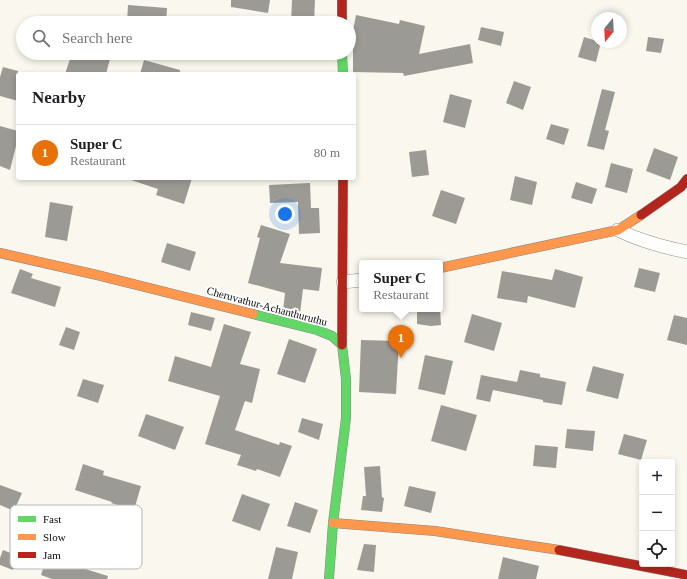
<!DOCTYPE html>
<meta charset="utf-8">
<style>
body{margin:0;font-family:Georgia,serif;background:#f6f6f6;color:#202124}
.controls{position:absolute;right:12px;bottom:12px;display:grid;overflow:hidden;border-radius:4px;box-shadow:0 2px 6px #0003}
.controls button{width:36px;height:36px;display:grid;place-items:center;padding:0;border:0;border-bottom:1px solid #e0e0e0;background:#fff;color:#202124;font:20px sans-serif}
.compass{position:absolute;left:591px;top:12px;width:36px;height:36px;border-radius:50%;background:#fff;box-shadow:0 2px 6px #0003;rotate:198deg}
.you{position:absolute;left:285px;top:214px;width:14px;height:14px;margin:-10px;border:3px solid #fff;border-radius:50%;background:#1a73e8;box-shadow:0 0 0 6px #1a73e833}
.badge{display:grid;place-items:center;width:26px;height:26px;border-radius:50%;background:#111827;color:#fff;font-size:13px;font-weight:700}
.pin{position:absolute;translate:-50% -33px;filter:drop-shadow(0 1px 2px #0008)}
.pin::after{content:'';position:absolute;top:21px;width:14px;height:12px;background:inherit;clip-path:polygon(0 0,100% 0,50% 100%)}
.popup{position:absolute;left:359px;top:260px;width:84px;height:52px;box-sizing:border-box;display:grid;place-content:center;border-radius:4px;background:#fff;filter:drop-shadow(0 1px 3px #0005);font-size:13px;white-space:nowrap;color:#757577}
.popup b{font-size:15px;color:#202124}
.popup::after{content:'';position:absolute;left:50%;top:100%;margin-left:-8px;border:8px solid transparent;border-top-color:#fff}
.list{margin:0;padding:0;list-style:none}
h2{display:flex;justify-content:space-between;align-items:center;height:52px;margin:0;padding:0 16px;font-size:17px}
h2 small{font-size:13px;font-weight:400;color:#757577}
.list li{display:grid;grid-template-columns:26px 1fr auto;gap:12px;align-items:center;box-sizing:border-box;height:56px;padding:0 16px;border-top:1px solid #e0e0e0}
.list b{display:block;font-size:15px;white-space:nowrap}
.list p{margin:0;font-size:13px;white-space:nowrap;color:#757577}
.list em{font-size:13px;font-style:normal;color:#757577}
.icon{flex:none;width:22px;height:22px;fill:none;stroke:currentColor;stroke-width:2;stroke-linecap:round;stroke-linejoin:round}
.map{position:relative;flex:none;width:687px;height:579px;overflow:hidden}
.search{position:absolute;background:#fff;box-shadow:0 2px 6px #0003;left:16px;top:16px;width:340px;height:44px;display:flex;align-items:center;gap:10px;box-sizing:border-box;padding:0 14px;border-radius:22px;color:#757577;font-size:15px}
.panel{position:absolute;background:#fff;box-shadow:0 2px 6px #0003;left:16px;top:72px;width:340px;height:108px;border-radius:4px}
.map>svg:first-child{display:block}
.building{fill:#9c9a95}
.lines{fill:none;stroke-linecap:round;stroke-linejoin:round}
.street-casing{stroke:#93928d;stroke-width:14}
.fast-casing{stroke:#898884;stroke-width:10}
.slow-casing{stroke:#898884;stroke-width:10}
.jam-casing{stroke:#898884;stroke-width:10}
.street{stroke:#fefefc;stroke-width:13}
.fast{stroke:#63d668;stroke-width:9}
.slow{stroke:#ff974d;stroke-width:9}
.jam{stroke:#b3261e;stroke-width:9}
.labels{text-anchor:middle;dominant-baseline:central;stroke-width:4;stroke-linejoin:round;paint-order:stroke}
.street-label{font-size:11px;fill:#0b0b0b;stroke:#fff}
.key{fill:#fff;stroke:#b6b6b6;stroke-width:1}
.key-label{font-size:11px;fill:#0b0b0b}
</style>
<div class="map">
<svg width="687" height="579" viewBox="0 0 687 579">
<rect width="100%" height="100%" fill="#faf8ee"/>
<g class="building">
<path d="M231,0H270L268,13L231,7Z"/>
<path d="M292,0H315L314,23H291Z"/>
<path d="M128,5L167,8L166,23H127Z"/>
<path d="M356,15L399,24L400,20L425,26L419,54L470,44L473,63L404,76L403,73L353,72V36H352Z"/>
<path d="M481,27L504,32L501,46L478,40Z"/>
<path d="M584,37L597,41V42H601L596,62L578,57Z"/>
<path d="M648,37L664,39L661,53L646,51Z"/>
<path d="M72,53H88L110,59L106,74H65Z"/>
<path d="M144,60L180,70V74H140Z"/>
<path d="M3,67L18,71V101L0,96V77Z"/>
<path d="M514,81L531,87L523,110L506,103Z"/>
<path d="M602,89L615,92L605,130L609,131L604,150L587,146Z"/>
<path d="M450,94L472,100L465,128L443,122Z"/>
<path d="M551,124L569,129L564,145L546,139Z"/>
<path d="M0,126L18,131V138L10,170L0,166Z"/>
<path d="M654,148L678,157L670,180L646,171Z"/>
<path d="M426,150L429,175L412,177L409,152Z"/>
<path d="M611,163L633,169L627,193L605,187Z"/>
<path d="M515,176L537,182L532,205L510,200Z"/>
<path d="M131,178H192L184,204L156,195L158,189L131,180Z"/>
<path d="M576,182L597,189L592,204L571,198Z"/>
<path d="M310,183L311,208H319L320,233L299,234L298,202L270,203L269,185Z"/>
<path d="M441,190L465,198L456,224L432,216Z"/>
<path d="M50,202L73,206L67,241L45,237Z"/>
<path d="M261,225L290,234L280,263L322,268L319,291L303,289L300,313L283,311L285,293L248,283L260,238L257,237Z"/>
<path d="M167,243L196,252L190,271L161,262Z"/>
<path d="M639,268L660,273L655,292L634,287Z"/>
<path d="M20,269L33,274L31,278L61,287L55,307L11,293Z"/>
<path d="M555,269L583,277L575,308L528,296L527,303L497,298L502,271L552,280Z"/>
<path d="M417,309H440L441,325L431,326L417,324Z"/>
<path d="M191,312L215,318L211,331L188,325Z"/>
<path d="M472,314L502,323L494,351L464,342Z"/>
<path d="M674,315L687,318V345L667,340Z"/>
<path d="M224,324L251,332L240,364L260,369L252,403L245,401L235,430L279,445L280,442L292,446L280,477L257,469L256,471L237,465L241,455L205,444L220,396L168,381L175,356L211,367Z"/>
<path d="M66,327L80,332L74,350L59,345Z"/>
<path d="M289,339L317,349L305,383L277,374Z"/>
<path d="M361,340L399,341L396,394L359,392Z"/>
<path d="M425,355L453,361L445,395L418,389Z"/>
<path d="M593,366L624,374L618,399L586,391Z"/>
<path d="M520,370L540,374V377L566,382L562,405L543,402V400L493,390L490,402L476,399L481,375L517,382Z"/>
<path d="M83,379L104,385L98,403L77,396Z"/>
<path d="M441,405L477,415L466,451L431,441Z"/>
<path d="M146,414L184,427L175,450L138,436Z"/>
<path d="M302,418L323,424L319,440L298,432Z"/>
<path d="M567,429L595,431L593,451L565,448Z"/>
<path d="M624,434L647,440L641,460L618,454Z"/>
<path d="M535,445L558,447L556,468L533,466Z"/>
<path d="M83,464L104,471L103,475L141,486L134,510L111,503L112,502L75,490Z"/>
<path d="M380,466L382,497L384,498L382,512L361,510L363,496H366L364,467Z"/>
<path d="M0,485L22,493L14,511L0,505Z"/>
<path d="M409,486L436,492L431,513L404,506Z"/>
<path d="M242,494L270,504L260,531L232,521Z"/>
<path d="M295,502L318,510L310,533L287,526Z"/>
<path d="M364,544L376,545L374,572L357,570Z"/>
<path d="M276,547L298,552L292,579H268Z"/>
<path d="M3,550L18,556L13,570L0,565V558Z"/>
<path d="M48,554L69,561V564L108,576L107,579H52L41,575Z"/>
<path d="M503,557L539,566L536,579H498Z"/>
</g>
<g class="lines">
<g class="street-casing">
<g id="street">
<path d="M618,230C640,241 663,247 687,252"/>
<path d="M343,282L362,280"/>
</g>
</g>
<g class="fast-casing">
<g id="fast">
<path d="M342,53L343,74"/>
<path d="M253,314L317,330L332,336L342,345L346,379V418L333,523L329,579"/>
</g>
</g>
<g class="slow-casing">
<g id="slow">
<path d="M0,253L97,275L253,314"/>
<path d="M440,268L618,230L641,215"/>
<path d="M333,523L435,531L559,550"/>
</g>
</g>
<g class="jam-casing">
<g id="jam">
<path d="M342,0V23"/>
<path d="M641,215L681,187L687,179"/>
<path d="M342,345L343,178"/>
<path d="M559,550L687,575"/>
</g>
</g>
<use href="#street" class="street"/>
<use href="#fast" class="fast"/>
<use href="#slow" class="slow"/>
<use href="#jam" class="jam"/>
</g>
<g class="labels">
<g class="street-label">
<text transform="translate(267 306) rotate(15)">Cheruvathur-Achanthuruthu</text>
</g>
</g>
<rect x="10" y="505" width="132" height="64" rx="6" class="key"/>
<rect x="18" y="516" width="18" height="6" fill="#63d668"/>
<rect x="18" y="534" width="18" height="6" fill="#ff974d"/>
<rect x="18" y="552" width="18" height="6" fill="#b3261e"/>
<g class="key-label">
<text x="43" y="523">Fast</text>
<text x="43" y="541">Slow</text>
<text x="43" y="559">Jam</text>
</g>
</svg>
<div class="controls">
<button>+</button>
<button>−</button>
<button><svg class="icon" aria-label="locate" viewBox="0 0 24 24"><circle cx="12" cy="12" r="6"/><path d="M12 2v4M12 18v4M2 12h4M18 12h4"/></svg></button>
</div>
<svg class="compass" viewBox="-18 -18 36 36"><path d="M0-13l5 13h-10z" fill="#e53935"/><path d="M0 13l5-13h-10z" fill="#757577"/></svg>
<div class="you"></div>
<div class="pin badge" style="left:401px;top:358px;background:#e8710a">1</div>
<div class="popup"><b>Super C</b>Restaurant</div>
<div class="search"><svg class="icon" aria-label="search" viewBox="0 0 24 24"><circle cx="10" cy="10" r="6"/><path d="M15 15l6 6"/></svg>Search here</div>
<section class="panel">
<h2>Nearby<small></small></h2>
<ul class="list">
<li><span class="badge" style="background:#e8710a">1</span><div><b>Super C</b><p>Restaurant</p></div><em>80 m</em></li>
</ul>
</section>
</div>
